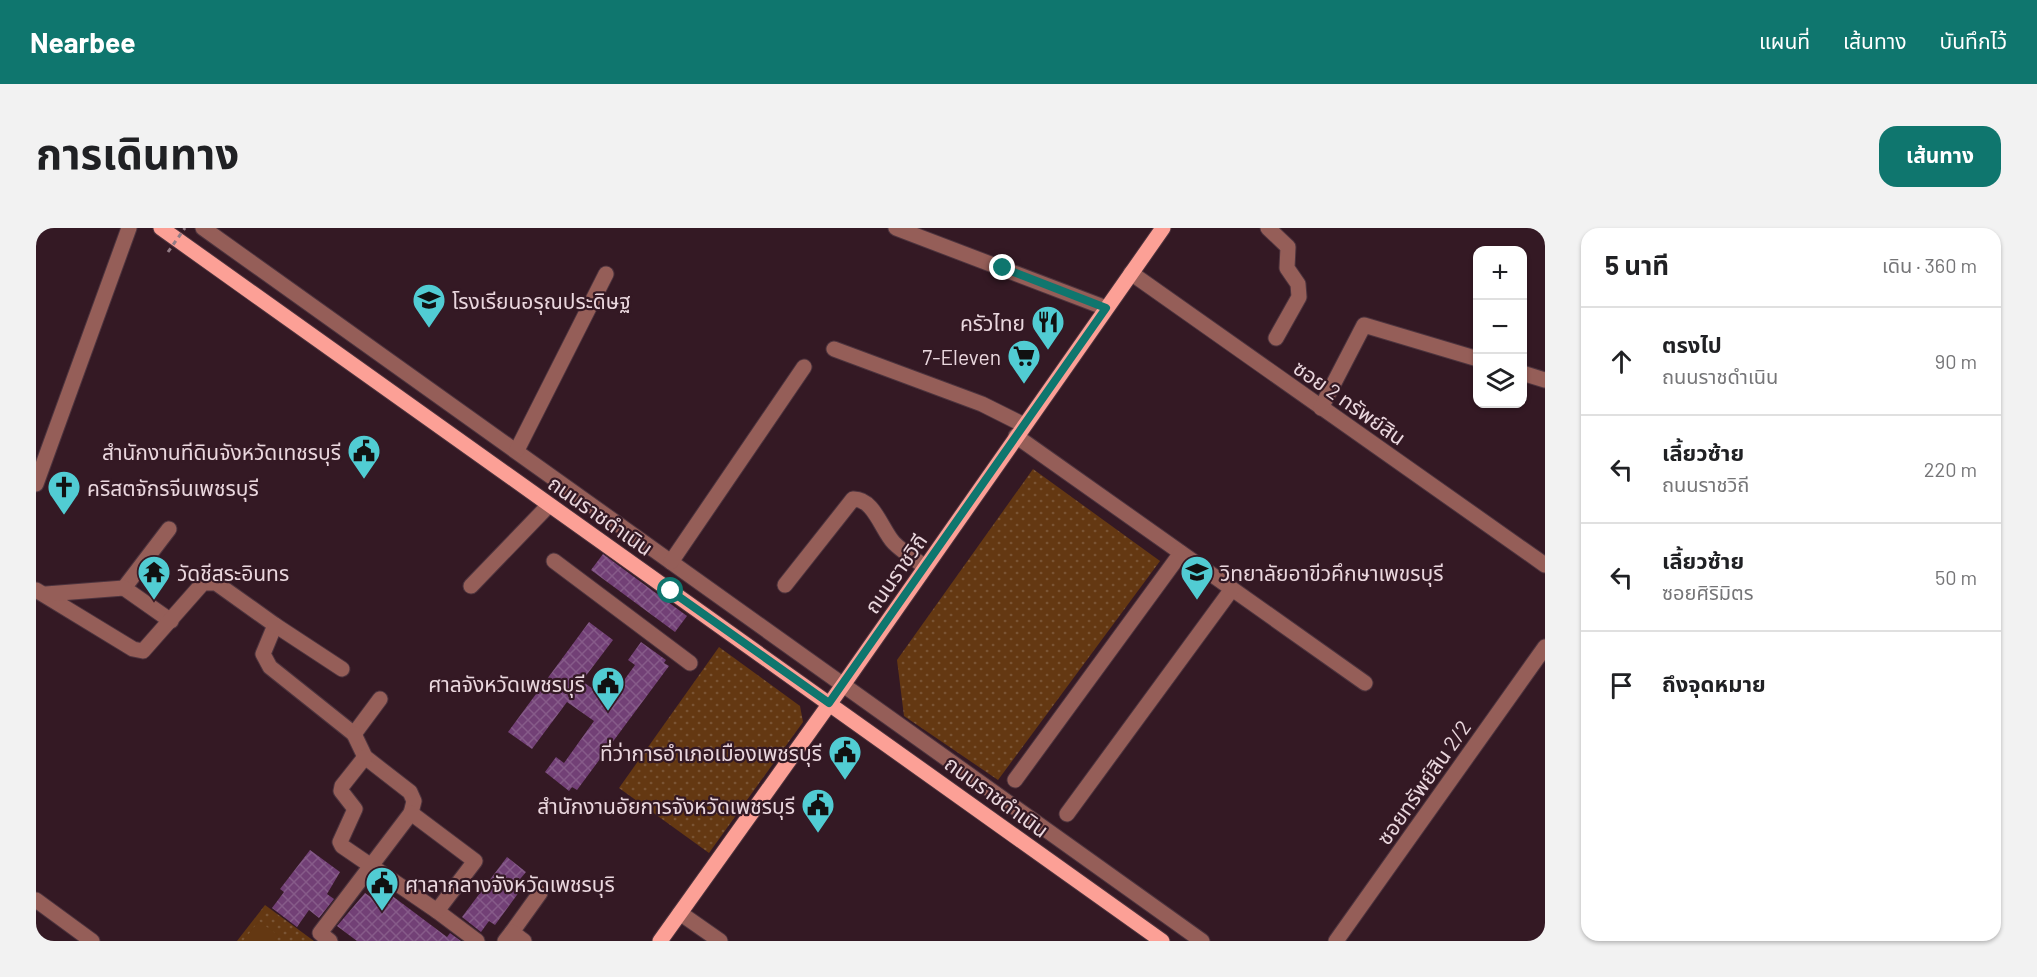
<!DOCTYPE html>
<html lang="th">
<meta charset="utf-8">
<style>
body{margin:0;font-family:Barlow,"Noto Sans Thai",sans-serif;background:#f2f2f2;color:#202124}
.controls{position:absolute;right:18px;top:18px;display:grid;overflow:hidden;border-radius:12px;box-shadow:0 2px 4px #0004}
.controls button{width:54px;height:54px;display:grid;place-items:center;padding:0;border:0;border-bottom:2px solid #e0e0e0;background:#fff;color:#202124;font:30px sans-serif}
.stop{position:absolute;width:18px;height:18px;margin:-14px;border:4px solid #0f766e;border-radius:50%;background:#fff}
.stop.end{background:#0f766e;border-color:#fff;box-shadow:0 2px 6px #0008}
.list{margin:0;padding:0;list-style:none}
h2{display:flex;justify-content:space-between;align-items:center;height:78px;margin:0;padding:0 24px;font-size:26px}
h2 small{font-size:20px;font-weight:400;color:#757577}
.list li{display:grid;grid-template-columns:39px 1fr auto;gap:18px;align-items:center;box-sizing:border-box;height:108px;padding:0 24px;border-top:2px solid #e0e0e0}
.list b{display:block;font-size:22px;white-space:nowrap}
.list p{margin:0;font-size:20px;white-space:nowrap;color:#757577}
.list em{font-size:20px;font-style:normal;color:#757577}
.icon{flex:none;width:33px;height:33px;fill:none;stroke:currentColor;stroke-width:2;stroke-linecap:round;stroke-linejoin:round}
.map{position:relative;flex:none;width:1509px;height:713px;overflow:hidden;border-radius:18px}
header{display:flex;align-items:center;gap:36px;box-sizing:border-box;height:84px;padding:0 30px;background:#0f766e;color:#fff}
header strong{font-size:28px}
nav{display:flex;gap:33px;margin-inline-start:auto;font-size:21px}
.intro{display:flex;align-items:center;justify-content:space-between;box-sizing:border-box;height:144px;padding:0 36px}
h1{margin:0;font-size:42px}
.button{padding:15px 27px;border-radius:18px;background:#0f766e;color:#fff;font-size:21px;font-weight:700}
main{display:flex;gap:36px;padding:0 36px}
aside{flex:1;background:#fff;border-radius:18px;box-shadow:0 2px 4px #0004}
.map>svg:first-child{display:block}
.grass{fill:url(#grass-dots)}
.garden{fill:#643812}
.building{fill:url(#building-cross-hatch)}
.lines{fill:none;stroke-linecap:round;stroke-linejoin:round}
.minor-casing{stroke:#4d343e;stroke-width:17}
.major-casing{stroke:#4d343e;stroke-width:17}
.minor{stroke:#955e58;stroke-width:15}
.major{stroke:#fca096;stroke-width:15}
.path-bridge{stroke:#937c85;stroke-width:3;stroke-dasharray:4.5 4.5;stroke-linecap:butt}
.route{stroke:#0f766e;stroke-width:8}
.labels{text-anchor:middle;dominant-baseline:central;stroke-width:4.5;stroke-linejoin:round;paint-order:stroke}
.poi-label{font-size:21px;fill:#ead7de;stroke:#341924;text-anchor:end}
.street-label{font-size:21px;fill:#ead7de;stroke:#341924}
</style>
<header>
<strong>Nearbee</strong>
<nav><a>แผนที่</a><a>เส้นทาง</a><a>บันทึกไว้</a></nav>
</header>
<div class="intro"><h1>การเดินทาง</h1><a class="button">เส้นทาง</a></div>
<main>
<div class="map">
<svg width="1509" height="713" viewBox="0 0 1509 713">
<defs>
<pattern id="grass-dots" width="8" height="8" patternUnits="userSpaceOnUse" patternTransform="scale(1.5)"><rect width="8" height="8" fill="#643812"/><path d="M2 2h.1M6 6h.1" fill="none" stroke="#7a5434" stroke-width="1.8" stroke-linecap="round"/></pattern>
<pattern id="building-cross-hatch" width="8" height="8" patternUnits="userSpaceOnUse" patternTransform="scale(1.5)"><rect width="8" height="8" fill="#724076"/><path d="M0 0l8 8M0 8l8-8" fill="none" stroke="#865b89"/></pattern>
</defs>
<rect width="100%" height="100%" fill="#341924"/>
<g class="grass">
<path d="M997,241L1124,333L962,552L868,488L861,432Z"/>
<path d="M683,419L764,478L767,494L673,625L583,560Z"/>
<path d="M229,677L278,713H201Z"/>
</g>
<path class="garden" d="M223,693L243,708L239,713H207Z"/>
<g class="building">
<path d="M567,326L651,388L639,404L555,342Z"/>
<path d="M553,394L577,412L546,453L573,473L599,437L592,432L605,414L630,432L628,435L633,438L541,562L536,559L533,563L509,544L520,529L528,535L558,493L531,474L496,521L472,504Z"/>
<path d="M274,622L304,644L291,666L298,671L283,690L273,682L261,699L236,680L248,664L244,661Z"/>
<path d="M471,629L490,644L480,656L486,660L459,697L453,693L445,704L426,689Z"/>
<path d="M347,661L411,709L414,705L425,713H321L301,698L329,665L339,672Z"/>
</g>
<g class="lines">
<g class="minor-casing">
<g id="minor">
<path d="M167,0L1166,713"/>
<path d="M860,0L1070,80"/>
<path d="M1232,0L1252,19L1251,40L1262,56L1263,69L1240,110"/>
<path d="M1095,45L1509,337"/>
<path d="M798,121L946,176L988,197"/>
<path d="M1486,145L1509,152"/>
<path d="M1285,180L1328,97L1442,131"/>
<path d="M980,208L1329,455"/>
<path d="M481,222L570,46"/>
<path d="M0,256L93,0"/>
<path d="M133,301L88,360L135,393"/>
<path d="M518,333L654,435"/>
<path d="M635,334L768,139"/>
<path d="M749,357L817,271C838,270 846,303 858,315C867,324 879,331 889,339"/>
<path d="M435,358L513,277"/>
<path d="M0,362L97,421L107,423L167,355H180L239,397L227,426L234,439L318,506L344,471"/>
<path d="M10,366L88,360"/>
<path d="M239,397L306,441"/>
<path d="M318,506L329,529L374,564L378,573L375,585"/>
<path d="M979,552L1145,325"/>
<path d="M1031,586L1196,361"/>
<path d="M0,672L56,713"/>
<path d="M401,683L441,713"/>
<path d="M644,685L684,713"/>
<path d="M476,704L504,665"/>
<path d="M294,713L284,705L375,585L439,633L401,683L306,618L304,614L319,581L305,563L306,558L329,529"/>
<path d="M469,713L476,704L488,713"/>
<path d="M1300,713L1509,419"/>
</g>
</g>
<g class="major-casing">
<g id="major">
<path d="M125,0L1126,713"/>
<path d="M624,713L807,457L1127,0"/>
</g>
</g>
<use href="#minor" class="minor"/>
<use href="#major" class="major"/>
<path class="path-bridge" d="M132,24L149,0"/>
</g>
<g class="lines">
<path class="route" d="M635,363L793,475L1070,80L967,40"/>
</g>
<defs>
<g id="school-pin" transform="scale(1.725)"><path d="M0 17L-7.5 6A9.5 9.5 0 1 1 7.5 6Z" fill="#51ccd3" stroke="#341924"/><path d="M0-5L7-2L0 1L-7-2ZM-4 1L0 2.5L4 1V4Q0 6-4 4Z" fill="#111"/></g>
<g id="restaurant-pin" transform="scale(1.725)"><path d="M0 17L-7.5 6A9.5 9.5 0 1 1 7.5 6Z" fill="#51ccd3" stroke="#341924"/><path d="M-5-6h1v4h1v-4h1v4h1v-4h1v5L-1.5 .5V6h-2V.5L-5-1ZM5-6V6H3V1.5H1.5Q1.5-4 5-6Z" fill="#111"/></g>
<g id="supermarket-pin" transform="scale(1.725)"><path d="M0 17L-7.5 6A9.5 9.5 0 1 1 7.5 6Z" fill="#51ccd3" stroke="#341924"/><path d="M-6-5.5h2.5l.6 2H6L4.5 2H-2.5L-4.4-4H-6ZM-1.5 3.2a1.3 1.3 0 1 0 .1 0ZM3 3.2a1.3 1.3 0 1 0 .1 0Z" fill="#111"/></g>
<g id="civic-pin" transform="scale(1.725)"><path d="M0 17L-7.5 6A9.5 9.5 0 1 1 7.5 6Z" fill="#51ccd3" stroke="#341924"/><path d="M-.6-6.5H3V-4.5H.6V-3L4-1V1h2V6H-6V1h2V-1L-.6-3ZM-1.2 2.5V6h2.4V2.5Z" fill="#111"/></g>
<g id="church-pin" transform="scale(1.725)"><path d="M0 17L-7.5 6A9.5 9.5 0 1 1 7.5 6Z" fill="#51ccd3" stroke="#341924"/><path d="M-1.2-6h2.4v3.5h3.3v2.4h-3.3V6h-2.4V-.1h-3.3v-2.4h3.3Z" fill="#111"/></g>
<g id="temple-pin" transform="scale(1.725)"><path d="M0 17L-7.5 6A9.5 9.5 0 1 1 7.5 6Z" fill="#51ccd3" stroke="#341924"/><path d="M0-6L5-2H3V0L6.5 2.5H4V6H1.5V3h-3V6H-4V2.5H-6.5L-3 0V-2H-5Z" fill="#111"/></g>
<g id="university-pin" transform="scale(1.725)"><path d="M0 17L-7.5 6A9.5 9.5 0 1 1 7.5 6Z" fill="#51ccd3" stroke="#341924"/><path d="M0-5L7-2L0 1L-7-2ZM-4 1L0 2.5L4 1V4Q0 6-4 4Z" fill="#111"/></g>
</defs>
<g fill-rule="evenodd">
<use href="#school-pin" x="393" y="72"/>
<use href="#restaurant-pin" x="1012" y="94"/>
<use href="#supermarket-pin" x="988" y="128"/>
<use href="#civic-pin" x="328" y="223"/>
<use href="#church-pin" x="28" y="259"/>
<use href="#temple-pin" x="118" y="344"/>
<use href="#university-pin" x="1161" y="344"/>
<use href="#civic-pin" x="572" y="455"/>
<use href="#civic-pin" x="809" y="524"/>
<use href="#civic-pin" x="782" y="577"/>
<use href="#civic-pin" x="346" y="655"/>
</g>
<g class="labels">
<g class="poi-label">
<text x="416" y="72" text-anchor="start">โรงเรียนอรุณประดิษฐ</text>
<text x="989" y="94">ครัวไทย</text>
<text x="965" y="128">7-Eleven</text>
<text x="305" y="223">สำนักงานทีดินจังหวัดเทชรบุรี</text>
<text x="51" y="259" text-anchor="start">คริสตจักรจีนเพชรบุรี</text>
<text x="141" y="344" text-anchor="start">วัดชีสระอินทร</text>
<text x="1184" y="344" text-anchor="start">วิทยาลัยอาขีวคึกษาเพขรบุรี</text>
<text x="549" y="455">ศาลจังหวัดเพชรบุรี</text>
<text x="786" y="524">ที่ว่าการอำเภอเมืองเพชรบุรี</text>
<text x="759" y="577">สำนักงานอัยการจังหวัดเพชรบุรี</text>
<text x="369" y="655" text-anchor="start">ศาลากลางจังหวัดเพชรบุริ</text>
</g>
<g class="street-label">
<text transform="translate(1314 174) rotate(35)">ซอย 2 ทรัพย์สิน</text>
<text transform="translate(565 287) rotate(35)">ถนนราชดำเนิน</text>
<text transform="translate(859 345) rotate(-55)">ถนนราชวิถี</text>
<text transform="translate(1387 554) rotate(-55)">ซอยทรัพย์สิน 2/2</text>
<text transform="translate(961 568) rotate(36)">ถนนราชดำเนิน</text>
</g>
</g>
</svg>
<div class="controls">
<button>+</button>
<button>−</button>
<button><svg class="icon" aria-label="layers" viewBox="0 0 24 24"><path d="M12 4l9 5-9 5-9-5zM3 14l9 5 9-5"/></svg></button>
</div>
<div class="stop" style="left:635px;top:363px"></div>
<div class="stop end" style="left:967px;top:40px"></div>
</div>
<aside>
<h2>5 นาที<small>เดิน · 360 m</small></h2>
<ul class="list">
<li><svg class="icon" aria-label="ahead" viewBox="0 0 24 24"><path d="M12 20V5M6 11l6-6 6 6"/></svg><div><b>ตรงไป</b><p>ถนนราชดำเนิน</p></div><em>90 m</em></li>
<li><svg class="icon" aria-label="left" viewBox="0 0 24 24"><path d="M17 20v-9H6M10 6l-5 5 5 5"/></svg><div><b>เลี้ยวซ้าย</b><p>ถนนราชวิถี</p></div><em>220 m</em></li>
<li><svg class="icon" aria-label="left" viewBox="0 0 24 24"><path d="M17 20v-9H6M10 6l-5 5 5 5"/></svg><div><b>เลี้ยวซ้าย</b><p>ซอยศิริมิตร</p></div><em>50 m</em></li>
<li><svg class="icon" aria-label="arrive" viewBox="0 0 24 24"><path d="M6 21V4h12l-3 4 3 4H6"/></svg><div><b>ถึงจุดหมาย</b></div></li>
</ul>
</aside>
</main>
